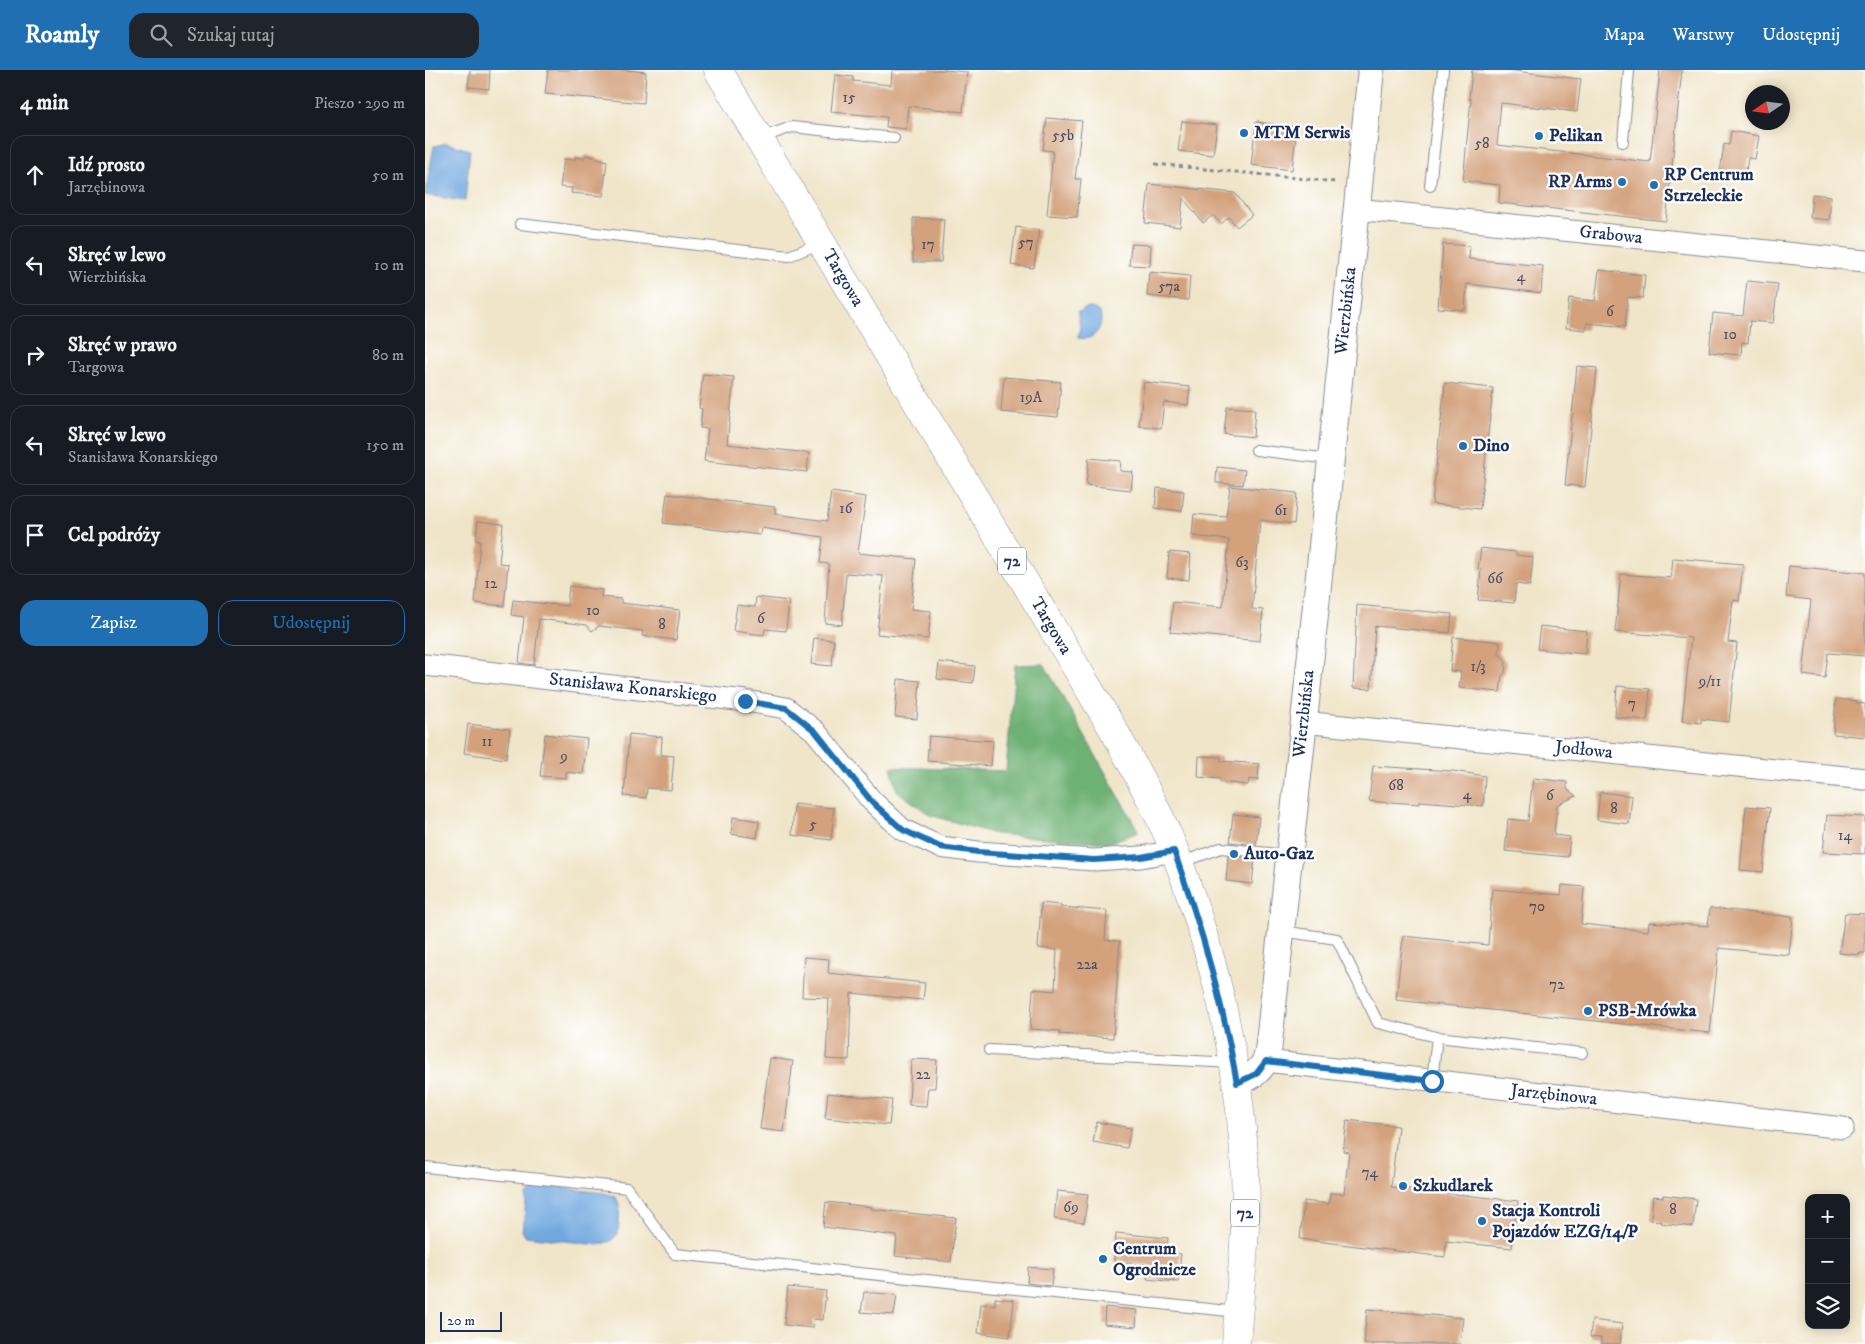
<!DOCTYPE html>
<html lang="pl">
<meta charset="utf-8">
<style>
body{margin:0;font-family:"IM FELL DW Pica",serif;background:#20242c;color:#f1f3f6}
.controls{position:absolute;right:15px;bottom:15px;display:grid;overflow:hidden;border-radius:10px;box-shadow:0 2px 12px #0003}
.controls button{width:45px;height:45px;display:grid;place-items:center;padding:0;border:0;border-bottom:1px solid #363941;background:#171b24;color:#f1f3f6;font:25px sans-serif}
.compass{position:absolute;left:1320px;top:15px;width:45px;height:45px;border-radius:50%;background:#171b24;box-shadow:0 2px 12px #0003;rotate:257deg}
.scale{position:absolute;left:15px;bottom:12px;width:62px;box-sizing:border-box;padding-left:5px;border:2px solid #1b2f5e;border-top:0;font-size:14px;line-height:18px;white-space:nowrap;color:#1b2f5e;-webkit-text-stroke:4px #fff;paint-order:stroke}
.stop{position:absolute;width:15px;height:15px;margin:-11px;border:4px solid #1f6fb2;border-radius:50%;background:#fff}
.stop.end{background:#1f6fb2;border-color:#fff;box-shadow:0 1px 5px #0008}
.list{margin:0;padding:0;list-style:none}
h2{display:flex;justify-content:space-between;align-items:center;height:65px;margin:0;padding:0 20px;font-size:21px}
h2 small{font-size:16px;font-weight:400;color:#9ea1a6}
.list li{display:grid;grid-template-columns:32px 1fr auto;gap:15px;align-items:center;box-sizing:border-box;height:80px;margin:0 10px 10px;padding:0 10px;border:1px solid #363941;border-radius:15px}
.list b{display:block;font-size:19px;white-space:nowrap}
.list p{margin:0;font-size:16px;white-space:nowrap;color:#9ea1a6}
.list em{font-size:16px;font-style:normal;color:#9ea1a6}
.actions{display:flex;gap:10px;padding:15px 20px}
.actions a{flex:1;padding:11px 0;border:1px solid #1f6fb2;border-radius:15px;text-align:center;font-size:18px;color:#1f6fb2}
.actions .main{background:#1f6fb2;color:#fff}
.icon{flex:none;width:28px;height:28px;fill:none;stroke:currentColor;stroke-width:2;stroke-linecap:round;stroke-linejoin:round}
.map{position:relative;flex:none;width:1440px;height:1274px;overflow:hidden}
header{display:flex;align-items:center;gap:30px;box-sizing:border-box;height:70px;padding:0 25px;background:#1f6fb2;color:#fff}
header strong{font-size:24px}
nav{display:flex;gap:28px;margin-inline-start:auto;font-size:18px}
.search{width:350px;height:45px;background:#20242c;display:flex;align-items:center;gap:12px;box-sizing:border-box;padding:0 18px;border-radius:15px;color:#9ea1a6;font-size:19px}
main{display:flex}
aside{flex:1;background:#171b24}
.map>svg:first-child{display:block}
.forest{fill:#6eb174;stroke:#447069}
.water{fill:#71a8df;stroke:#466c9e}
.building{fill:#d3a17b}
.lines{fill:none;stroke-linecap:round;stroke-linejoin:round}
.service-casing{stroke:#868a94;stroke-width:12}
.minor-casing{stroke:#868a94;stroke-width:23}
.tertiary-casing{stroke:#868a94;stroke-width:28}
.primary-casing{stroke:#868a94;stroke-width:29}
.path{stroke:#868a94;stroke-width:3;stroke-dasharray:4 4;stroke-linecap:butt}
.service{stroke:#fff;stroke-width:10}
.minor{stroke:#fff;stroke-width:21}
.tertiary{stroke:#fff;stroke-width:26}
.primary{stroke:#fff;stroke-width:28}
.route{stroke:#1f6fb2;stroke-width:6}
.poi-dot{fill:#1f6fb2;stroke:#fff;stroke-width:2}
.labels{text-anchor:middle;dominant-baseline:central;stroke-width:4.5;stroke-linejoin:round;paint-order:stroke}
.number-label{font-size:15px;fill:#494c65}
.shield{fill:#fff;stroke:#5f6d8e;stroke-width:1}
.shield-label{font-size:16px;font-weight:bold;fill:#1b2f5e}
.poi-label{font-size:18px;font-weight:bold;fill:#1b2f5e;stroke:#fff;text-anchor:start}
.street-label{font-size:18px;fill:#1b2f5e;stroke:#fff}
</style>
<header>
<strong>Roamly</strong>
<div class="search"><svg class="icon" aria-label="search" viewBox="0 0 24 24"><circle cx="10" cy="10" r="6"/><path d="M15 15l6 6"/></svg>Szukaj tutaj</div>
<nav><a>Mapa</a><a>Warstwy</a><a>Udostępnij</a></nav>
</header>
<main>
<aside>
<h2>4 min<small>Pieszo · 290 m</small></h2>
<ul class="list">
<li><svg class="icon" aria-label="ahead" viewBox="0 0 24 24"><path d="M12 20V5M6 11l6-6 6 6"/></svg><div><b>Idź prosto</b><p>Jarzębinowa</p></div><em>50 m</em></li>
<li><svg class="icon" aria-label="left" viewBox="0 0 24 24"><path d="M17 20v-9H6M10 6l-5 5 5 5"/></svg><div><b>Skręć w lewo</b><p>Wierzbińska</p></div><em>10 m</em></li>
<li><svg class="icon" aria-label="right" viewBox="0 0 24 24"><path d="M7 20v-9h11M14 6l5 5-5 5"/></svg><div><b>Skręć w prawo</b><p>Targowa</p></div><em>80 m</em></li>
<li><svg class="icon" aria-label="left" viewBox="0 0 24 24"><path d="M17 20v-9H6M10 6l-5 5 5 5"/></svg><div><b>Skręć w lewo</b><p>Stanisława Konarskiego</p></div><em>150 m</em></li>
<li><svg class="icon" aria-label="arrive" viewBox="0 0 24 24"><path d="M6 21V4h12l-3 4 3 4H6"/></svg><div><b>Cel podróży</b></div></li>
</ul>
<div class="actions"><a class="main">Zapisz</a><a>Udostępnij</a></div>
</aside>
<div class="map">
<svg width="1440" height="1274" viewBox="0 0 1440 1274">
<rect width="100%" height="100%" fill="#fff"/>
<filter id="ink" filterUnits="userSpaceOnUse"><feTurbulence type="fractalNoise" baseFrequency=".02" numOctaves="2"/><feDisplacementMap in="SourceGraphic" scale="10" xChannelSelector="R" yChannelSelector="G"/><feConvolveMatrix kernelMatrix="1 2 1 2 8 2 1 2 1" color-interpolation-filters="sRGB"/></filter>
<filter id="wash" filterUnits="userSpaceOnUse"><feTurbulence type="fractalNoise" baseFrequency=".0096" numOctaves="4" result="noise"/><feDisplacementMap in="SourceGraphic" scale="20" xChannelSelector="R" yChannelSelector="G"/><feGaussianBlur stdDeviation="1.12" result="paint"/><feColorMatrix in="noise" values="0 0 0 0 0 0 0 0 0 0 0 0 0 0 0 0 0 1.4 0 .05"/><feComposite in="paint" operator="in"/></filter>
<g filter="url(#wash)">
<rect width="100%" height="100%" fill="#f0e5c9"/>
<path class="forest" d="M619,594L714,762L683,773L570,764L505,745L472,721L466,697L581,701L590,595Z"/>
<g class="water">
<path d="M21,73L45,80L40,131L0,125L9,76Z"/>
<path d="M663,238H667L675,242C679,257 670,272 653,268V265C658,257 652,249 653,241L656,242L658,239Z"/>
<path d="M114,1115L180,1123L191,1127L195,1136L193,1164L186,1171L173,1175L101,1166L97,1161L102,1125Z"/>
</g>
<g id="blocks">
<g class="building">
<path d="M45,0H65L64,19L43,17Z"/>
<path d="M123,0H202L221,2L219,33L120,24Z"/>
<path d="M467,0H520L542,2L538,42L483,36L481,59L461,57L462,47L406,42L410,5L428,7V11L466,15Z"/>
<path d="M1047,0H1081L1156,9L1152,42L1076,33L1072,75L1225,92L1235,0H1257L1241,151L1074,133L1075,115L1038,111L1046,29H1044Z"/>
<path d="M622,48L657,51L650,109H656L652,147L622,145L628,81L618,80Z"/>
<path d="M757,51L792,55L788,85L753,81Z"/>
<path d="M831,52L872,57L867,100L826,95Z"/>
<path d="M1306,61L1334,66L1330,89L1323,88L1320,107L1295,103L1299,74L1304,75Z"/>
<path d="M162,85L182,91L178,126L146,123L147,118L135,117L139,89L150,90V87L158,88Z"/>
<path d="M724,114L810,123L827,145L812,157L804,147L796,154L788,145L778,153L758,128L755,157L720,153Z"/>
<path d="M1387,124L1406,126L1404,150L1385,148Z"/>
<path d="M488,148L519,149L516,192H488Z"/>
<path d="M591,157L614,160L609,198L586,195Z"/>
<path d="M706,174L726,175L725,196L704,195Z"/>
<path d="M1018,174L1045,176L1044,189L1118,196L1116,223L1042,214L1040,240L1013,238Z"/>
<path d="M1174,200L1220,205L1218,228L1203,227L1200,257L1162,253L1161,260L1141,258L1144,228L1170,231Z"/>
<path d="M724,202L765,206L763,230L722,226Z"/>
<path d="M1322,211L1353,214L1348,253L1325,251L1323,273L1317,272L1316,285L1284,282L1288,243L1318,246Z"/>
<path d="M1152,296L1172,298L1160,417L1140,415Z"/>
<path d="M278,304L309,307L302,374L384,383L382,402L279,391L283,359L275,358L277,339L274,338Z"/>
<path d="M579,307L636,312L633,347L576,342Z"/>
<path d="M719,312L765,317L763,335L739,332L736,358L714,356Z"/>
<path d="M1020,313L1068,318L1055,439L1007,434Z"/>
<path d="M802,337L830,339L828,367L799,364Z"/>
<path d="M664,388L696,391L695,401L708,402L706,420L661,415Z"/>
<path d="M792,397L820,400L818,415L791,413Z"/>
<path d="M805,416L872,423L869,454L835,450L827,539L838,540L835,571L745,562L748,532L798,537L804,470L767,466L769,444L801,447Z"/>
<path d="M732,418L759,421L757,441L730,438Z"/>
<path d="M406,422L441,427L433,483L491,489L486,539L506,541L503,569L452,564L458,506L421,503L417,555L400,553L404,494L395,493L398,467L336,458L335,465L238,453L242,424L350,437V444L402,451Z"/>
<path d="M53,451L78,454L74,493L83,494L79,536L50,533L55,471L51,470Z"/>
<path d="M1056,478L1091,482V485L1108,487L1105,516L1091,514L1089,533L1053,530L1056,500L1053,499Z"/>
<path d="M744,482L766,484L764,510L742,508Z"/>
<path d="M1248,488L1318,494L1314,531L1308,530L1303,572L1312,573L1304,652L1276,649V653L1257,651L1266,568L1190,562L1196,504L1246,508Z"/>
<path d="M1364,496L1440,503V586L1403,583L1400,608L1378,605L1386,530L1361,527Z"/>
<path d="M144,516L177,520L176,527L196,529V533L255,540L251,570L217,566L218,561L174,556L167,561L162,555L114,549L109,595L94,593L99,547L86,545L88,530L142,536Z"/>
<path d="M331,527L364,531L361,561L340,559L339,565L308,561L312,535L330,537Z"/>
<path d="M932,535L1027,544L1025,563L950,556L946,619L928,618Z"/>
<path d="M1115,556L1162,561L1160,584L1112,579Z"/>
<path d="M1028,567L1075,572L1074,583L1081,592L1080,603L1077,606L1075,622L1034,618L1036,602L1025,601Z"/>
<path d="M389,568L409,570L407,596L386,594Z"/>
<path d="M514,592L550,596L548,613L512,609Z"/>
<path d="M473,609L495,611L492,649L470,647Z"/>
<path d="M1192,616L1225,619L1222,650L1190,647Z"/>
<path d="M1411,629L1432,631L1431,633L1440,634V667L1408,664Z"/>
<path d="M43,654L85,659L81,689L39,683Z"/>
<path d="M120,664L162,669L158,704L141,702V708L115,706Z"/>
<path d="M204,664L237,667L236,685L249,686L246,720L222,718L221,728L199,726Z"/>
<path d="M504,666L568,671L566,696L502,691Z"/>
<path d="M774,686L796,687V691L834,694L833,710L824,709L823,715L795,712V709L773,707Z"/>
<path d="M948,696L1028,701L1060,706L1058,736L995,731V734L965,732L964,733L944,731Z"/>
<path d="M1108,708L1142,712V719L1151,726L1132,735L1129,765L1145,767L1143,787L1080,781L1083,749L1103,751Z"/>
<path d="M1175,722L1207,726L1204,754L1172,750Z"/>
<path d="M369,734L409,738L406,770L367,765Z"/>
<path d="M1321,736L1345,738L1338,802L1315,800Z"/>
<path d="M808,744L834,747L831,775L805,772Z"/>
<path d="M1402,745L1440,747V784L1398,782Z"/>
<path d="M308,747L334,751L332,768L306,764Z"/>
<path d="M803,786L830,788L827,814L801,811Z"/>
<path d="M1137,815L1159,817L1156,854L1223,861L1224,852L1283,856L1285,838L1368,847L1364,885L1294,878L1285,963L971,930L978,866L1063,875L1067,819L1136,825Z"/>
<path d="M616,833L636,835V837L682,841L680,870L695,871L688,968L634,964L635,961L605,959L608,919L630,921L632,880L613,878Z"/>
<path d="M1420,843L1440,844V883H1435V885L1414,883Z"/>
<path d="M379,887L404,889L403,903L500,913L498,930L426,923L424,990L401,989L404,928L377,927Z"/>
<path d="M345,988L368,991L359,1062L335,1059Z"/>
<path d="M486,989L512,990L510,1018H503L501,1036L484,1035Z"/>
<path d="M403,1023L467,1030L464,1055L400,1048Z"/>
<path d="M922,1050L973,1056L966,1117L1093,1131L1087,1178L1021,1171L1020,1187L875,1169L879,1131L904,1134L905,1123L919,1124L924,1082L918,1081Z"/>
<path d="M672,1052L706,1058L702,1078L668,1072Z"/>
<path d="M632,1121L663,1124L659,1153L629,1149Z"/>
<path d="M1238,1125L1271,1129L1268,1157L1235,1153L1236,1151L1226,1150L1228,1126L1238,1127Z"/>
<path d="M401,1132L447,1137L446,1139L531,1148L526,1192L470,1186L472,1166L398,1157Z"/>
<path d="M691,1163L743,1168L742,1182L756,1184L753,1212L722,1209L723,1195L689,1192Z"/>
<path d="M603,1197L628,1199L626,1216L602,1213Z"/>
<path d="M363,1217L401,1221L398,1250L389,1249L388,1258L359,1255Z"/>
<path d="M439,1222L472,1225L469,1245L436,1242Z"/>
<path d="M570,1228L589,1230L585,1267L553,1263L556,1234L570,1235Z"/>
<path d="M680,1237L712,1240L711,1257L679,1254Z"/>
<path d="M942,1239L1038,1248L1035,1274H939Z"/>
<path d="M1167,1250L1197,1254L1195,1274H1176V1268L1165,1267Z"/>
</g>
</g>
</g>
<g filter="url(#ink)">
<use href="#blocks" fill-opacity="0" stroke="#868a94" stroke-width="1"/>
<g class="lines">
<g class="service-casing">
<g id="service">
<path d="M335,68L367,57L469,68"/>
<path d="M1198,72L1204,0"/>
<path d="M1005,116L1018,0"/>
<path d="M95,154L364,186L396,173"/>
<path d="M831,380L905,389"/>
<path d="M755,793L796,778L863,785"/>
<path d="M856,861L912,869L953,953L1012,967L1007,1011"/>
<path d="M1012,967L1157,983"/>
<path d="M564,980L808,993"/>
<path d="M0,1097L202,1118L250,1184L813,1242"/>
</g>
</g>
<g class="minor-casing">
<g id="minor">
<path d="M931,139L1440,191"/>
<path d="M0,595L321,631L361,638L390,661L447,731L478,760L515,777L553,782L669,790L716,787L749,781"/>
<path d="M878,652L1440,709"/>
<path d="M841,991L1418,1058"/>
</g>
</g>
<g class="tertiary-casing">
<path id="tertiary" d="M812,1013C828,1006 839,1000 843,982L881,632L946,0"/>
</g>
<g class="primary-casing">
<path id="primary" d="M293,0L691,664C711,702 734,741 750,782C789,884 815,991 820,1101C823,1159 815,1216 811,1274"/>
</g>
<path class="path" d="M730,94L911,112"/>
<use href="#service" class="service"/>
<use href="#minor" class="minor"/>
<use href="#tertiary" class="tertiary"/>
<use href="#primary" class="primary"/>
</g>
</g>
<g class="lines" filter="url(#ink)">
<path class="route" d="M320,631L361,638L390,661L447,732L478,760L515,777L553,782L669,790L716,787L749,781C777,858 798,932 812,1013L831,1004L841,991L1007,1011"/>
</g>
<g class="poi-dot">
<circle cx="819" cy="63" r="5"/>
<circle cx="1114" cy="66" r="5"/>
<circle cx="1197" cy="112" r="5"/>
<circle cx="1229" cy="115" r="5"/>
<circle cx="1038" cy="376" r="5"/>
<circle cx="809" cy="784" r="5"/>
<circle cx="1163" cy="941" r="5"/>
<circle cx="978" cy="1116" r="5"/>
<circle cx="1057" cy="1151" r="5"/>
<circle cx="678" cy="1189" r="5"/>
</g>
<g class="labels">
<g class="number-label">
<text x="424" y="27">15</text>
<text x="638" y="65">55b</text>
<text x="1057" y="73">58</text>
<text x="601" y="172">57</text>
<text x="503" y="174">17</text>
<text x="1096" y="206">4</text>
<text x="744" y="216">57a</text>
<text x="1185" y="241">6</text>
<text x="1305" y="264">10</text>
<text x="606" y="327">19A</text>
<text x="421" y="438">16</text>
<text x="856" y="440">61</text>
<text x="817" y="492">63</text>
<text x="1070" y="508">66</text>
<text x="66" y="513">12</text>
<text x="168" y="540">10</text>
<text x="336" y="548">6</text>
<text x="237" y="554">8</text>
<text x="1053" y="596">1/3</text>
<text x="1285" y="611">9/11</text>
<text x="1207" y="633">7</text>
<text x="62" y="671">11</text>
<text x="139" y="686">9</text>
<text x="971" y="715">68</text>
<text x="1042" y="724">4</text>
<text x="1125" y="725">6</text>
<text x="1189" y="738">8</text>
<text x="388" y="754">5</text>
<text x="1420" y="765">14</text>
<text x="1112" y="836">70</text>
<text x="662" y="894">22a</text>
<text x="1132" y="914">72</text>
<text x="498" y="1004">22</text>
<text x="945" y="1102">74</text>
<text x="646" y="1137">69</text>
<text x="1248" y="1139">8</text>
</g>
<g class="shield">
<rect x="573" y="477.5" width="28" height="27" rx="4"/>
<rect x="806" y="1129.5" width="28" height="27" rx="4"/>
</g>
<g class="shield-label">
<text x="587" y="491">72</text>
<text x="820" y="1143">72</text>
</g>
<g class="poi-label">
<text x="829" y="63">MTM Serwis</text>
<text x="1124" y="66">Pelikan</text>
<text x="1239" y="105">RP Centrum<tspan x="1239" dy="21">Strzeleckie</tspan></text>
<text x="1187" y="112" text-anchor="end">RP Arms</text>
<text x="1048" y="376">Dino</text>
<text x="819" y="784">Auto-Gaz</text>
<text x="1173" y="941">PSB-Mrówka</text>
<text x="988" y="1116">Szkudlarek</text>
<text x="1067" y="1141">Stacja Kontroli<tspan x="1067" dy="21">Pojazdów EZG/14/P</tspan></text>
<text x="688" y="1179">Centrum<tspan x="688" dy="21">Ogrodnicze</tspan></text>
</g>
<g class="street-label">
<text transform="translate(1186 165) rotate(6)">Grabowa</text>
<text transform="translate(418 208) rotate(59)">Targowa</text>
<text transform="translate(921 241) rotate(-84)">Wierzbińska</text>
<text transform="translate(626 556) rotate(59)">Targowa</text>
<text transform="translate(208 618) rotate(6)">Stanisława Konarskiego</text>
<text transform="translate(879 644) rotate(-84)">Wierzbińska</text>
<text transform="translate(1159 680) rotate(6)">Jodłowa</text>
<text transform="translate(1129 1025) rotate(6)">Jarzębinowa</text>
</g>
</g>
</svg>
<div class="controls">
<button>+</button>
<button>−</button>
<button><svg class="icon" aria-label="layers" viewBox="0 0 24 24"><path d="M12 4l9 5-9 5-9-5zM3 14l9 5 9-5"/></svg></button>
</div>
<svg class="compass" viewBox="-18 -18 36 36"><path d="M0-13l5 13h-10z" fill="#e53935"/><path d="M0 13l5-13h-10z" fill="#9ea1a6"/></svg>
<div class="scale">20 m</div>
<div class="stop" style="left:1007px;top:1011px"></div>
<div class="stop end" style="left:320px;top:631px"></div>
</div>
</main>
